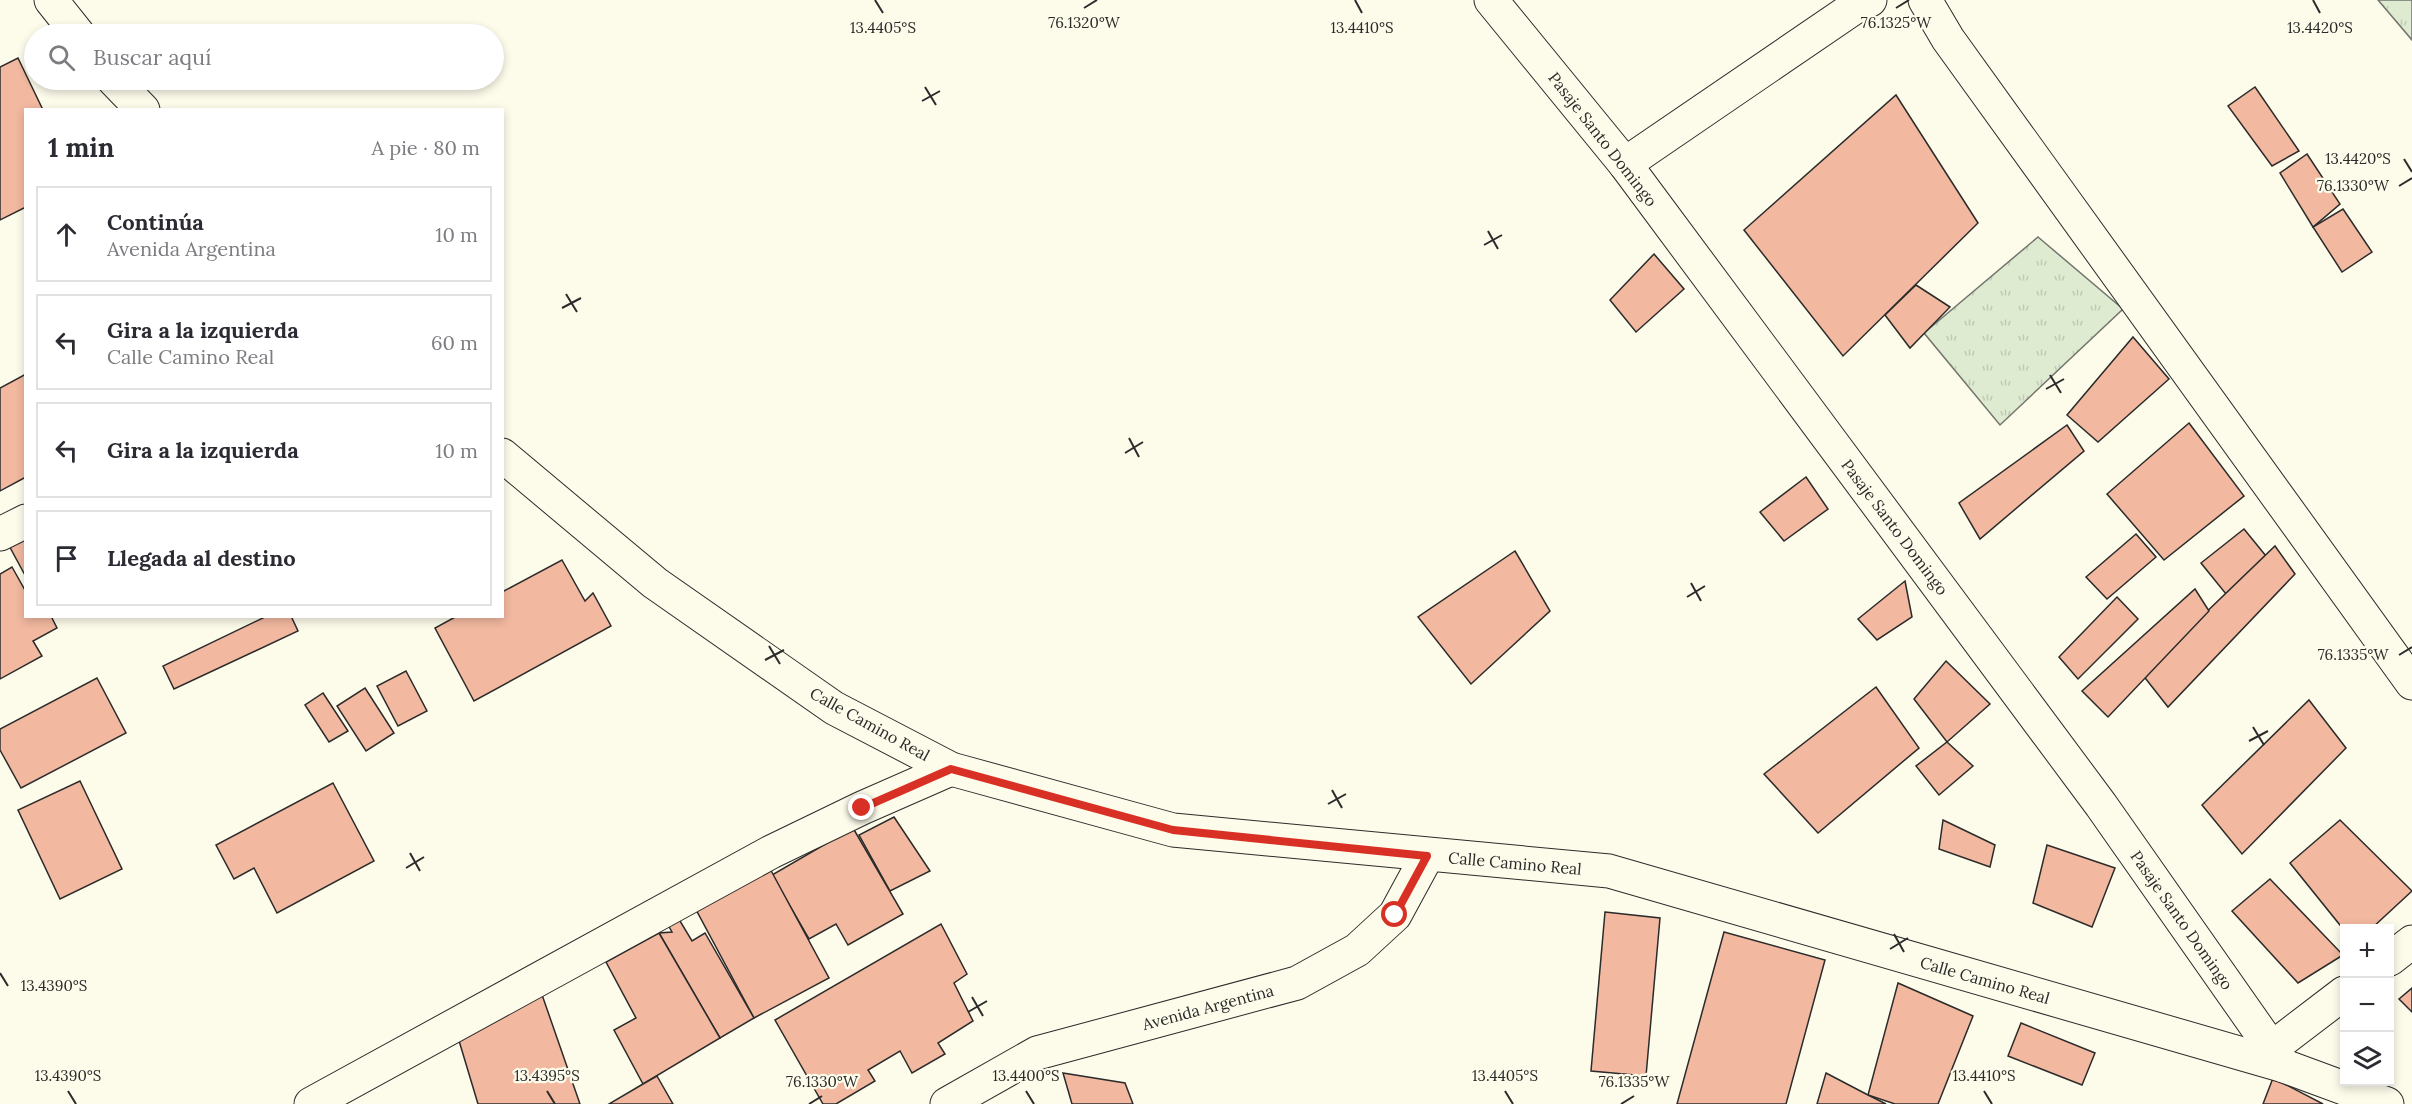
<!DOCTYPE html>
<html lang="es">
<meta charset="utf-8">
<style>
body{margin:0;font-family:Lora,serif;background:#f7f7f7;color:#2b2b33}
.controls{position:absolute;right:18px;bottom:18px;display:grid;overflow:hidden;border-radius:0px;box-shadow:0 3px 9px #0003}
.controls button{width:54px;height:54px;display:grid;place-items:center;padding:0;border:0;border-bottom:2px solid #e1e1e2;background:#fff;color:#2b2b33;font:30px sans-serif}
.stop{position:absolute;width:18px;height:18px;margin:-14px;border:4px solid #d93025;border-radius:50%;background:#fff}
.stop.end{background:#d93025;border-color:#fff;box-shadow:0 2px 6px #0008}
.list{margin:0;padding:0;list-style:none}
h2{display:flex;justify-content:space-between;align-items:center;height:78px;margin:0;padding:0 24px;font-size:26px}
h2 small{font-size:20px;font-weight:400;color:#7c7c81}
.list li{display:grid;grid-template-columns:39px 1fr auto;gap:18px;align-items:center;box-sizing:border-box;height:96px;margin:0 12px 12px;padding:0 12px;border:2px solid #e1e1e2;border-radius:0px}
.list b{display:block;font-size:22px;white-space:nowrap}
.list p{margin:0;font-size:20px;white-space:nowrap;color:#7c7c81}
.list em{font-size:20px;font-style:normal;color:#7c7c81}
.icon{flex:none;width:33px;height:33px;fill:none;stroke:currentColor;stroke-width:2;stroke-linecap:round;stroke-linejoin:round}
.map{position:relative;flex:none;width:2412px;height:1104px;overflow:hidden}
.search{position:absolute;background:#fff;box-shadow:0 3px 9px #0003;left:24px;top:24px;width:480px;height:66px;display:flex;align-items:center;gap:15px;box-sizing:border-box;padding:0 21px;border-radius:33px;color:#7c7c81;font-size:22px}
.panel{position:absolute;background:#fff;box-shadow:0 3px 9px #0003;left:24px;top:108px;width:480px;height:510px;border-radius:0px}
.map>svg:first-child{display:block}
.grass{fill:url(#grass-tufts);stroke:#74746e;stroke-width:1.5}
.building{fill:#f2b8a0;stroke:#2b2b2b;stroke-width:1.5}
.lines{fill:none;stroke-linecap:round;stroke-linejoin:round}
.minor-casing{stroke:#2b2b2b;stroke-width:35}
.minor{stroke:#fdfbea;stroke-width:33}
.route{stroke:#d93025;stroke-width:8}
.ticks{fill:none;stroke:#2b2b2b;stroke-width:2}
.labels{text-anchor:middle;dominant-baseline:central;stroke-width:4.5;stroke-linejoin:round;paint-order:stroke}
.street-label{font-size:16px;fill:#2b2b2b;stroke:#fdfbea}
.ticks-label{font-size:15px;text-anchor:middle;fill:#2b2b2b;stroke:#fdfbea;stroke-width:4.5;stroke-linejoin:round;paint-order:stroke}
</style>
<div class="map">
<svg width="2412" height="1104" viewBox="0 0 2412 1104">
<defs>
<pattern id="grass-tufts" width="24" height="20" patternUnits="userSpaceOnUse" patternTransform="scale(1.5)"><rect width="24" height="20" fill="#deebd1"/><path d="M3 7l-1-3M5 7V3M7 7l1-3M15 17l-1-3M17 17v-4M19 17l1-3" fill="none" stroke="#bfcab4"/></pattern>
</defs>
<rect width="100%" height="100%" fill="#fdfbea"/>
<g class="grass">
<path d="M2378,0H2412V40Z"/>
<path d="M2038,237L2123,309L2000,425L1924,333Z"/>
</g>
<g class="building">
<path d="M18,58L43,110H26V207L0,220V67Z"/>
<path d="M2255,87L2299,151L2272,166L2228,106Z"/>
<path d="M1896,95L1978,223L1843,356L1744,230Z"/>
<path d="M2307,154L2340,204L2313,227L2280,173Z"/>
<path d="M2343,209L2372,252L2342,272L2313,227Z"/>
<path d="M1654,254L1684,289L1636,332L1610,300Z"/>
<path d="M1916,285L1950,307L1910,348L1885,315Z"/>
<path d="M2133,337L2169,379L2098,442L2067,415Z"/>
<path d="M26,374V477L0,491V388Z"/>
<path d="M2189,423L2244,496L2164,560L2107,494Z"/>
<path d="M2067,425L2084,451L1980,539L1959,503Z"/>
<path d="M1806,477L1828,509L1784,541L1760,512Z"/>
<path d="M2244,529L2266,556L2226,594L2201,563Z"/>
<path d="M26,530V577L6,540Z"/>
<path d="M2136,534L2156,557L2107,599L2086,577Z"/>
<path d="M2275,546L2295,574L2168,707L2142,674Z"/>
<path d="M1515,551L1550,611L1471,684L1418,617Z"/>
<path d="M562,560L585,601L593,593L611,626L474,701L435,628L457,616H502V592Z"/>
<path d="M12,567L26,592V616H55L52,618L57,628L33,641L42,656L0,679V574Z"/>
<path d="M1905,581L1912,617L1877,640L1858,619Z"/>
<path d="M2195,589L2209,611L2108,717L2082,691Z"/>
<path d="M2117,597L2138,619L2078,679L2059,657Z"/>
<path d="M267,616H291L298,631L174,689L163,666Z"/>
<path d="M1946,661L1990,704L1947,742L1914,699Z"/>
<path d="M406,671L427,711L398,726L377,686Z"/>
<path d="M97,678L126,733L21,788L0,750V729Z"/>
<path d="M1876,687L1919,748L1818,833L1764,774Z"/>
<path d="M365,688L394,733L366,751L337,706Z"/>
<path d="M323,693L348,731L329,742L305,705Z"/>
<path d="M2309,700L2346,748L2242,854L2202,805Z"/>
<path d="M1947,742L1973,766L1939,795L1916,766Z"/>
<path d="M80,781L122,869L60,899L18,810Z"/>
<path d="M333,783L374,861L277,913L254,868L234,879L216,845Z"/>
<path d="M894,817L930,871L890,891L859,835Z"/>
<path d="M1943,820L1995,845L1990,867L1939,849Z"/>
<path d="M2340,820L2412,891L2372,928H2344V930L2290,863Z"/>
<path d="M853,828L903,914L848,945L836,924L809,939L772,875Z"/>
<path d="M2047,845L2115,868L2092,927L2033,903Z"/>
<path d="M768,865L829,978L754,1018L693,904Z"/>
<path d="M2270,879L2343,955L2298,983L2232,911Z"/>
<path d="M674,911L692,941L705,933L754,1018L720,1038L659,933L672,932L663,916Z"/>
<path d="M1605,912L1660,918L1646,1076L1591,1071Z"/>
<path d="M941,924L967,974L954,983L973,1021L938,1043L945,1054L912,1073L900,1051L868,1070L875,1081L836,1104H823L775,1020Z"/>
<path d="M1724,932L1825,960L1786,1104H1677Z"/>
<path d="M659,933L720,1038L643,1084L614,1030L636,1018L606,962Z"/>
<path d="M1898,983L1973,1016L1938,1104H1895L1868,1095Z"/>
<path d="M2412,988V1012L2399,999Z"/>
<path d="M540,989L580,1104H478L457,1034Z"/>
<path d="M2021,1023L2095,1053L2082,1085L2008,1056Z"/>
<path d="M1063,1073L1125,1083L1133,1104H1072Z"/>
<path d="M1826,1073L1868,1095L1886,1104H1817Z"/>
<path d="M657,1076L673,1104H609L643,1084Z"/>
<path d="M2273,1078L2323,1104H2263Z"/>
</g>
<g class="lines">
<g class="minor-casing">
<g id="minor">
<path d="M51,0L78,34"/>
<path d="M1491,0L1625,164L2101,805L2284,1066"/>
<path d="M1925,0L1948,39L2412,683"/>
<path d="M114,80L143,110"/>
<path d="M1625,164L1852,9L1870,0"/>
<path d="M502,455L655,583L834,708L951,769L1173,830L1609,871L2284,1066L2387,1104"/>
<path d="M0,534L26,521"/>
<path d="M2390,959L2412,942"/>
<path d="M2272,1048L2344,993"/>
<path d="M311,1104L771,852L862,808L951,769"/>
<path d="M947,1104L1037,1053L1297,983L1357,950L1395,915L1427,856"/>
</g>
</g>
<use href="#minor" class="minor"/>
</g>
<g class="lines">
<path class="route" d="M862,808L951,769L1173,830L1427,856L1395,915"/>
</g>
<path class="ticks" d="M875,0L883,13M1355,0L1362,13M2313,0L2320,13M1084,8L1097,0M1896,8L1909,0M925,87L936,105M922,101L940,91M2404,159L2412,172M2399,186L2412,178M1488,231L1498,249M1484,245L1502,235M566,294L577,312M562,308L581,298M2050,375L2061,393M2046,389L2064,379M1129,438L1139,457M1125,453L1143,442M1691,583L1701,601M1687,597L1705,586M769,646L780,664M2399,655L2412,647M765,660L784,650M2253,727L2264,745M2249,741L2268,731M1332,790L1342,808M1328,804L1346,794M410,853L420,871M406,868L424,857M1894,934L1904,952M1890,949L1908,938M0,973L8,986M972,997L983,1016M968,1012L987,1001M68,1091L76,1104M547,1091L555,1104M1026,1091L1034,1104M1505,1091L1513,1104M1984,1091L1992,1104M809,1104L822,1096M1621,1104L1634,1096"/>
<g class="labels">
<g class="street-label">
<text transform="translate(1603 139) rotate(52)">Pasaje Santo Domingo</text>
<text transform="translate(1895 527) rotate(53)">Pasaje Santo Domingo</text>
<text transform="translate(870 724) rotate(29)">Calle Camino Real</text>
<text transform="translate(1515 863) rotate(5)">Calle Camino Real</text>
<text transform="translate(2182 920) rotate(55)">Pasaje Santo Domingo</text>
<text transform="translate(1985 980) rotate(16)">Calle Camino Real</text>
<text transform="translate(1208 1007) rotate(-15)">Avenida Argentina</text>
</g>
</g>
<g class="ticks-label">
<text x="1084" y="28">76.1320°W</text>
<text x="1896" y="28">76.1325°W</text>
<text x="883" y="33">13.4405°S</text>
<text x="1362" y="33">13.4410°S</text>
<text x="2320" y="33">13.4420°S</text>
<text x="2358" y="164">13.4420°S</text>
<text x="2353" y="191">76.1330°W</text>
<text x="2353" y="660">76.1335°W</text>
<text x="54" y="991">13.4390°S</text>
<text x="68" y="1081">13.4390°S</text>
<text x="547" y="1081">13.4395°S</text>
<text x="1026" y="1081">13.4400°S</text>
<text x="1505" y="1081">13.4405°S</text>
<text x="1984" y="1081">13.4410°S</text>
<text x="822" y="1087">76.1330°W</text>
<text x="1634" y="1087">76.1335°W</text>
</g>
</svg>
<div class="controls">
<button>+</button>
<button>−</button>
<button><svg class="icon" aria-label="layers" viewBox="0 0 24 24"><path d="M12 4l9 5-9 5-9-5zM3 14l9 5 9-5"/></svg></button>
</div>
<div class="stop" style="left:1395px;top:915px"></div>
<div class="stop end" style="left:862px;top:808px"></div>
<div class="search"><svg class="icon" aria-label="search" viewBox="0 0 24 24"><circle cx="10" cy="10" r="6"/><path d="M15 15l6 6"/></svg>Buscar aquí</div>
<section class="panel">
<h2>1 min<small>A pie · 80 m</small></h2>
<ul class="list">
<li><svg class="icon" aria-label="ahead" viewBox="0 0 24 24"><path d="M12 20V5M6 11l6-6 6 6"/></svg><div><b>Continúa</b><p>Avenida Argentina</p></div><em>10 m</em></li>
<li><svg class="icon" aria-label="left" viewBox="0 0 24 24"><path d="M17 20v-9H6M10 6l-5 5 5 5"/></svg><div><b>Gira a la izquierda</b><p>Calle Camino Real</p></div><em>60 m</em></li>
<li><svg class="icon" aria-label="left" viewBox="0 0 24 24"><path d="M17 20v-9H6M10 6l-5 5 5 5"/></svg><div><b>Gira a la izquierda</b></div><em>10 m</em></li>
<li><svg class="icon" aria-label="arrive" viewBox="0 0 24 24"><path d="M6 21V4h12l-3 4 3 4H6"/></svg><div><b>Llegada al destino</b></div></li>
</ul>
</section>
</div>
